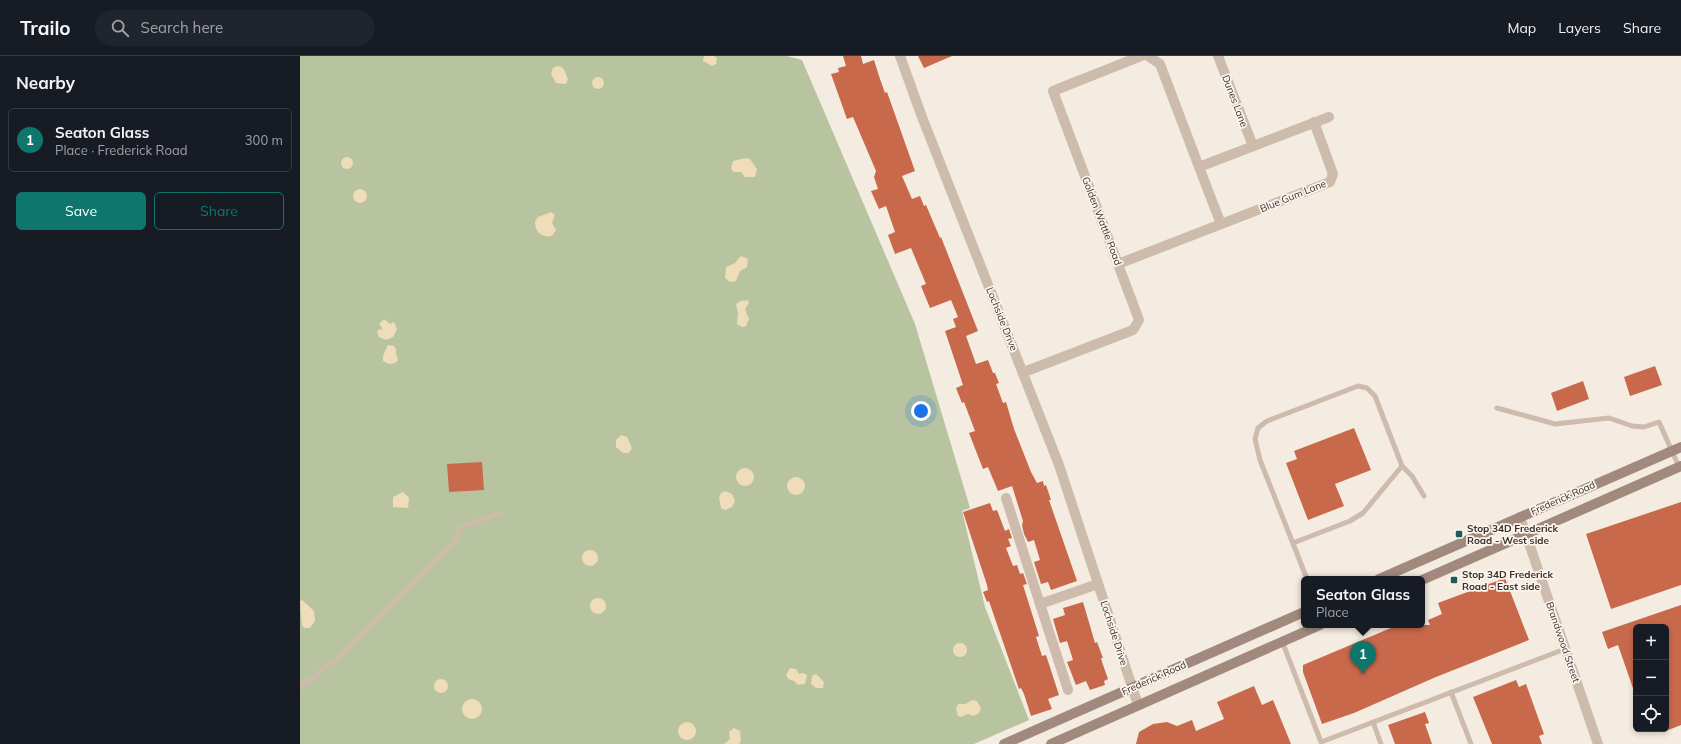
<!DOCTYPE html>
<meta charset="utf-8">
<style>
body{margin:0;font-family:Mulish,sans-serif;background:#20242c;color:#f1f3f6}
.controls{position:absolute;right:12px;bottom:12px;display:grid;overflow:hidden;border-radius:6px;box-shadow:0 2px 6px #0003}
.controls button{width:36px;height:36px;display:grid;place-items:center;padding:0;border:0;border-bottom:1px solid #363941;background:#171b24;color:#f1f3f6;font:20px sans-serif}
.you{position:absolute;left:621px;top:355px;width:14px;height:14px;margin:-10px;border:3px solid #fff;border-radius:50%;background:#1a73e8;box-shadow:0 0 0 6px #1a73e833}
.badge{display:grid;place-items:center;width:26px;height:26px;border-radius:50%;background:#0f766e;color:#fff;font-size:13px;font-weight:700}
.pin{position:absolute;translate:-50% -33px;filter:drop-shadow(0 1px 2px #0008)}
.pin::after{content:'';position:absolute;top:21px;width:14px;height:12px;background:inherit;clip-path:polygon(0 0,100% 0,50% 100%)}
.popup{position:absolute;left:1001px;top:520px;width:124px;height:52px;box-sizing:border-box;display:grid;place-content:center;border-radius:6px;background:#171b24;filter:drop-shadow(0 1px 3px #0005);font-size:13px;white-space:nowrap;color:#9ea1a6}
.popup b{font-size:15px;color:#f1f3f6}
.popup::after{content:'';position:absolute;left:50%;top:100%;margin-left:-8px;border:8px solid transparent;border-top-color:#171b24}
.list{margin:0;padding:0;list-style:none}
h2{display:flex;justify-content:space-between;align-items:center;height:52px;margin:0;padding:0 16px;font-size:17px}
h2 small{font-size:13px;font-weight:400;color:#9ea1a6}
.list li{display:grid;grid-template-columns:26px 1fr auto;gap:12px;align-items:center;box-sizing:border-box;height:64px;margin:0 8px 8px;padding:0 8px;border:1px solid #363941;border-radius:6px}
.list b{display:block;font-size:15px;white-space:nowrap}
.list p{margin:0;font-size:13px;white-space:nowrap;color:#9ea1a6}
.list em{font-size:13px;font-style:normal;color:#9ea1a6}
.actions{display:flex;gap:8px;padding:12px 16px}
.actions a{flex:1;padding:9px 0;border:1px solid #0f766e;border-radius:6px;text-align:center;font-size:14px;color:#0f766e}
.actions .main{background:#0f766e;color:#fff}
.icon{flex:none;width:22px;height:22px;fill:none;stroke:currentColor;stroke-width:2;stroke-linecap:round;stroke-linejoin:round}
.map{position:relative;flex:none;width:1381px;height:688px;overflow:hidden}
header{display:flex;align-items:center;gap:24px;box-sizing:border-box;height:56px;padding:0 20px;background:#171b24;border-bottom:1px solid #363941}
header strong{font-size:19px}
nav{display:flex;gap:22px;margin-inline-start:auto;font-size:14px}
.search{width:280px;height:36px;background:#20242c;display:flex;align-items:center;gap:10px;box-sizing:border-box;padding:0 14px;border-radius:22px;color:#9ea1a6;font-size:15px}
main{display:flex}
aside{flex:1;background:#171b24}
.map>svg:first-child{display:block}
.green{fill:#b8c4a0}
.sand{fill:#efdcb8}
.building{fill:#c8694b}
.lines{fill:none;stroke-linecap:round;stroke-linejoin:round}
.service{stroke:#cdbbac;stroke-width:5}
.minor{stroke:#cdbbac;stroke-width:10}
.tertiary{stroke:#cdbbac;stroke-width:10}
.secondary{stroke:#a18a7d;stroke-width:10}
.poi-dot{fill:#1f5a5e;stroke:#fbf5ee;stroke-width:1.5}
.labels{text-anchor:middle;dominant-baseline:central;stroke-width:3.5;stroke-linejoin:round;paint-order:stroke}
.street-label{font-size:10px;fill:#3b302b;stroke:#fbf5ee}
.poi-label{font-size:10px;font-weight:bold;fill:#3b302b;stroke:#fbf5ee;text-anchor:start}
</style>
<header>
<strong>Trailo</strong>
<div class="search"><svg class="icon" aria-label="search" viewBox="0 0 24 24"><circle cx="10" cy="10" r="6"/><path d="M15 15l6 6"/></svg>Search here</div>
<nav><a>Map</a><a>Layers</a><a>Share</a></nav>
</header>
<main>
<aside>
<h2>Nearby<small></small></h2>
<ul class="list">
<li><span class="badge">1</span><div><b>Seaton Glass</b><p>Place · Frederick Road</p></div><em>300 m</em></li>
</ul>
<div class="actions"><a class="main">Save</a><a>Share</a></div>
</aside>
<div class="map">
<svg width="1381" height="688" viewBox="0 0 1381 688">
<rect width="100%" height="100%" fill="#f4ebe1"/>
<path class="green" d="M0,0H487L502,4L615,268L670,452L662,455L685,551L729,664L674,688H0Z"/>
<g class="sand">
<path d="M404,0H414L417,2L416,8L412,10L403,5Z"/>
<path d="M257,10C265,10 265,17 268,23L266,28L256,27L251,18L253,12Z"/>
<circle cx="298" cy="27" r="6"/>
<circle cx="47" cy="107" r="6"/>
<path d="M446,102L450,103L457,113L455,121H445L441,116H434L431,113L433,105Z"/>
<circle cx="60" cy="140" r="7"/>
<path d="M251,156L255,159L252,167L256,174L252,180C242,182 235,176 235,166L238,161Z"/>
<path d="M441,200L448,203L447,211L440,215L436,225L430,226L425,222L426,211L435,207Z"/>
<path d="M448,244L449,247L445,253L449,263L446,270L442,271L437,268L438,257L436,248L441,245Z"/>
<path d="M84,263L90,268L94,266L97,273L93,281L86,284L79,281L77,276L78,274L83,273L79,268Z"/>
<path d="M88,289L94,290L96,293V298L98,304L95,307L89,308L83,305V300Z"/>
<path d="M321,379L327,381L332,392L329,397H323L316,391V384Z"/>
<circle cx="445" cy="421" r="9"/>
<circle cx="496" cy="430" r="9"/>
<path d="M425,435L432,438L435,445L432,451L425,454L421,452L419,442L421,437Z"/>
<path d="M103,436L109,442L108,452L93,451V441Z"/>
<circle cx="290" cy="502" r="8"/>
<circle cx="298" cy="550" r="8"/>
<path d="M2,544L14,555L15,565L10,572H4L2,569L0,545Z"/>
<circle cx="660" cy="594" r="7"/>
<path d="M490,612L496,613L499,618L503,617L507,619L505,628L498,629L494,625L488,623L486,619Z"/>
<path d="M516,618L524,626L523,632H516L511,628L512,620Z"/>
<circle cx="141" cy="630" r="7"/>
<circle cx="172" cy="653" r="10"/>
<path d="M673,644C677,644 680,649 681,653L678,658L673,660L668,658L661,661L658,660L656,653L658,648H665Z"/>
<circle cx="387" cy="675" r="9"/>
<path d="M434,672L440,675L441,685L439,688H424L430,683L429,676Z"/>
</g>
<g class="building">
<path d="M543,0H561L563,8L574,4L580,23L585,37L587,36L615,115L602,120L612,143L620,140L624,150L626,149L640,182L641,181L678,275L666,280L676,308L688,304L693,317H695L699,327L696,328L703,347L706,346L714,373L731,416L737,427L743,425L744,430L746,429L751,444H749L777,525L751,534L748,526L741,528L734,506L740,504L734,484L728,486L724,478L722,469L723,465L712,430L698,435L688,411L683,413L669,377L675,375L664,346L662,347L656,332L663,329L645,275L656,271L653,263L658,261L651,244L630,252L621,230L626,228L611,192L595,198L588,179L595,176L586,150L579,153L571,135L578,133L574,121L576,115L553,61L547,63L531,18L539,16L538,12L546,10Z"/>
<path d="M618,0H652L624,12Z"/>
<path d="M1355,310L1362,329L1330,340L1324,321Z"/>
<path d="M1283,325L1289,343L1257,355L1251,337Z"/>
<path d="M1054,372L1071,414L1035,428L1044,450L1008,464L986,407L997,403L994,395Z"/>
<path d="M182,406L184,434L149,436L147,408Z"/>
<path d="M1381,446V529L1311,553L1286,478Z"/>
<path d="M690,447L693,455L697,454L705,475L709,473L712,482L708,483L711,490L706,492L713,510L717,509L720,518L723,517L727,528L723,529L739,580L736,581L742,600L746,599L759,639L748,643L752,653L731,660L724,638L721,632L719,633L689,545L687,546L683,536L688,534L687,529L663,456Z"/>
<path d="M1205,522L1229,584L1136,621L1054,657L1022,668L1003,616V609L1098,569H1130L1128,564L1142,558L1138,547Z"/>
<path d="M783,546L795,587L797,586L803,602H801L802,606L808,623L804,625L805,629L790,634L786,625L776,629L767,606L773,604L767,585L760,587L753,563L765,559L763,552Z"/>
<path d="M1381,549V669L1366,675V571H1336L1335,638L1318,589L1308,593L1302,576Z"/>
<path d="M1216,624L1219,631L1226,628L1244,678L1239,680L1242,688H1192L1173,641Z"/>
<path d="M954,630L962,649L973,644L991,688H836L839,676L853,668L867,666L877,670L892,664L896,675L924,663L917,646Z"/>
<path d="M1125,656L1129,667L1125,668L1132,688H1095L1088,669Z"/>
</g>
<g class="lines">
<g class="service">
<path d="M1197,352L1255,368L1309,362L1332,370L1344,371L1359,366L1379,411"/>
<path d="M1102,410L1112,420L1124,440"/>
<path d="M993,487L1050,465L1063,457L1102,410L1075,340L1067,332L1058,330L967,365L958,372L955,383L960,404L1007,523"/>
<path d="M982,585L1021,686L1265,593"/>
<path d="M0,632L41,599L155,485L160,472L198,457"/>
<path d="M1151,636L1171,688"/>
<path d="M1073,666L1081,688"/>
</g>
<g class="minor">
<path d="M848,0L860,8L899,111L1029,61"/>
<path d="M918,0L953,90"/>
<path d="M899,111L921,168"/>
<path d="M818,208L1030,126L1033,118L1014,66"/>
<path d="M724,316L833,274L839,264L753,35L841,0"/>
<path d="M706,442L740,548"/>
<path d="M1220,461L1298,688"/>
<path d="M768,634L740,548L798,528"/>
</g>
<path class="tertiary" d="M600,0L622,61L759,409L838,649"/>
<g class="secondary">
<path d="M1079,523L1381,391"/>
<path d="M1122,524L1381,410"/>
<path d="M704,688L1004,556"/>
<path d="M751,688L1020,569"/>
</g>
</g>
<g class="poi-dot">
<rect x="1155" y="474" width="8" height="8" rx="2"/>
<rect x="1150" y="520" width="8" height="8" rx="2"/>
</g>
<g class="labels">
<g class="street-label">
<text transform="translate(935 45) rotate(69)">Dunes Lane</text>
<text transform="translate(993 140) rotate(-22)">Blue Gum Lane</text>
<text transform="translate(802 165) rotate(69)">Golden Wattle Road</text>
<text transform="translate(702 263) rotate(68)">Lochside Drive</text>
<text transform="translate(1263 442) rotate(-24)">Frederick Road</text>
<text transform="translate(814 577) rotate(72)">Lochside Drive</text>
<text transform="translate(1263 586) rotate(71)">Brandwood Street</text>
<text transform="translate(854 622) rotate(-24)">Frederick Road</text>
</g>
<g class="poi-label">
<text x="1167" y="472">Stop 34D Frederick<tspan x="1167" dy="12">Road - West side</tspan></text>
<text x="1162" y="518">Stop 34D Frederick<tspan x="1162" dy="12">Road - East side</tspan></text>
</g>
</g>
</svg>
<div class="controls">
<button>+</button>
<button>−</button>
<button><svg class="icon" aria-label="locate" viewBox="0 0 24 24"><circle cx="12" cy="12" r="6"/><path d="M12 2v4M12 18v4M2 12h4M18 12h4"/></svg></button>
</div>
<div class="you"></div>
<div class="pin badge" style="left:1063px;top:618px">1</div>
<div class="popup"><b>Seaton Glass</b>Place</div>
</div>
</main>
